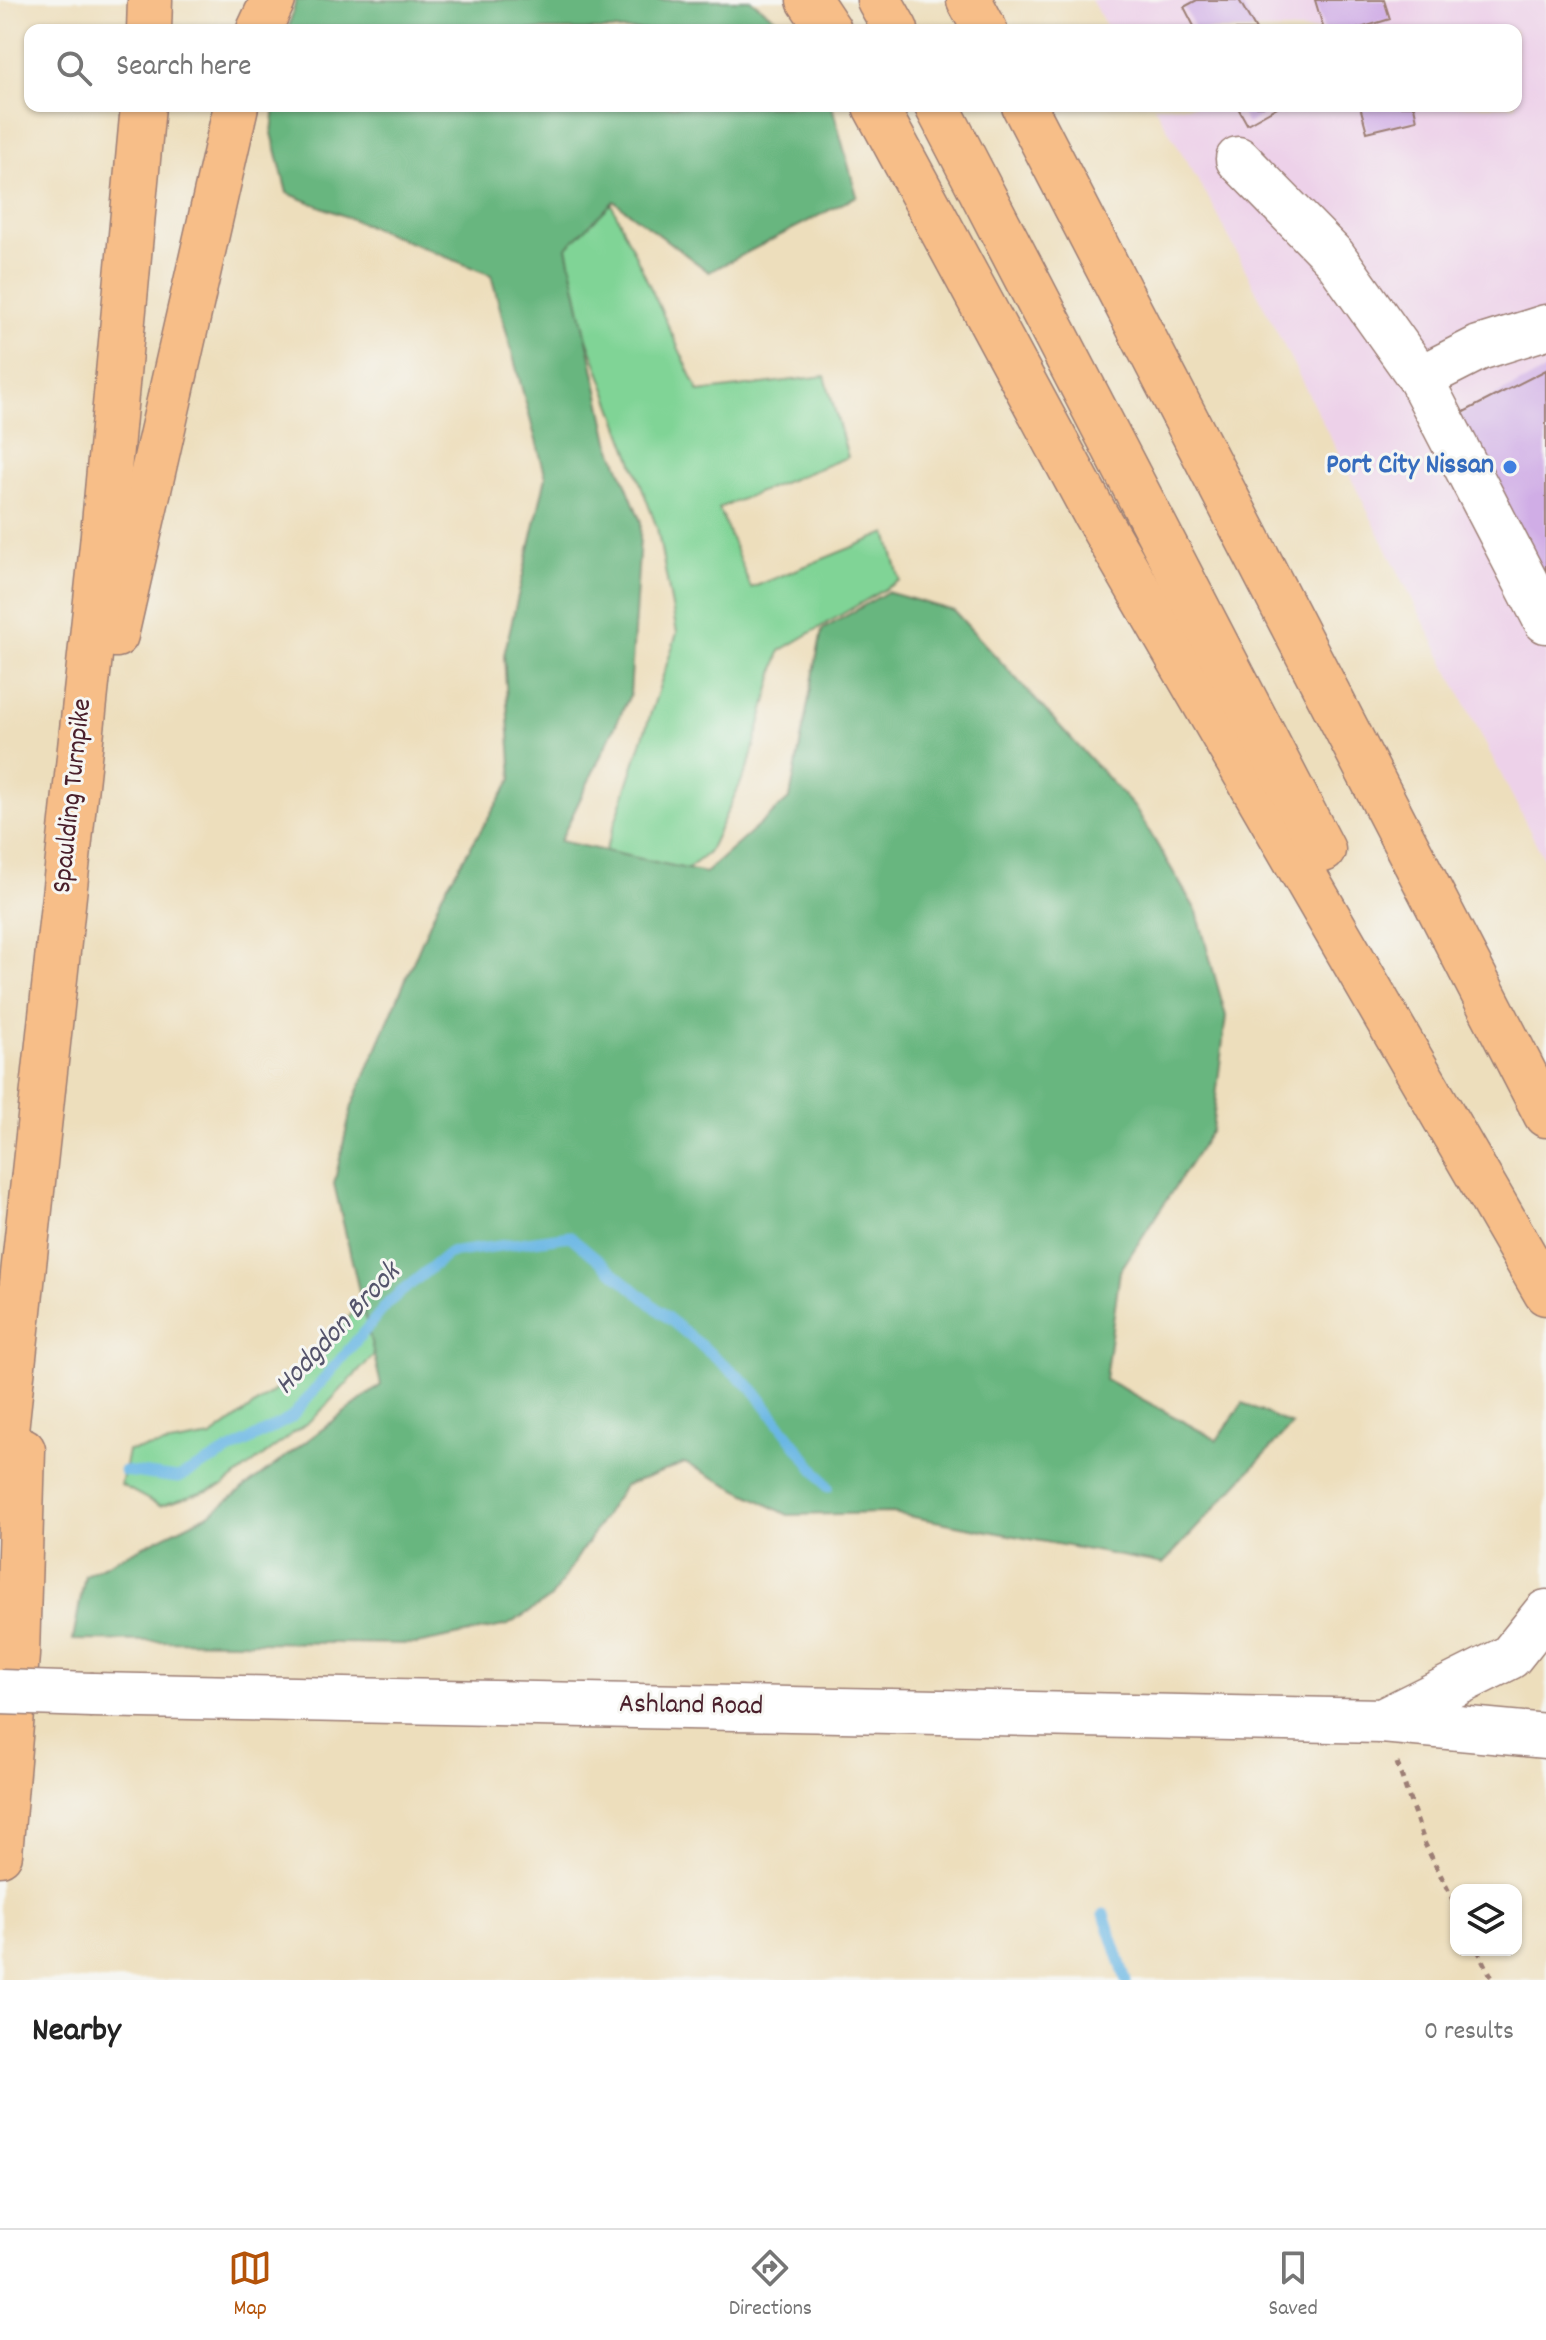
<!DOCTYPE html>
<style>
body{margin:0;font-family:Dekko,sans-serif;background:#f6f6f6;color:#222}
.controls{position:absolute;right:24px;bottom:24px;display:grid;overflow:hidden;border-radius:16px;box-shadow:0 2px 6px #0004}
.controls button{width:72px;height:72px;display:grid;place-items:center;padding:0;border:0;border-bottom:2px solid #e0e0e0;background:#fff;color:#222;font:40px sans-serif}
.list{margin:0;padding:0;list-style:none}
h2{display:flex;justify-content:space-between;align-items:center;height:104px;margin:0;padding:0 32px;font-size:34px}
h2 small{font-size:26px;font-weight:400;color:#767676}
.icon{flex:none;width:44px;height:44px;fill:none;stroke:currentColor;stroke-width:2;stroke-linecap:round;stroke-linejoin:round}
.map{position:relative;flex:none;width:1546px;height:1980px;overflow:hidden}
.search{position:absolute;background:#fff;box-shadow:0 2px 6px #0004;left:24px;right:24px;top:24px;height:88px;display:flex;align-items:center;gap:20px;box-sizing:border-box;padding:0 28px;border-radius:16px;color:#767676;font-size:30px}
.sheet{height:248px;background:#fff}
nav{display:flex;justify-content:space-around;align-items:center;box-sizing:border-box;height:112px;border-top:2px solid #e0e0e0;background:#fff;font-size:22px;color:#767676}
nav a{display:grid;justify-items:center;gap:4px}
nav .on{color:#b45309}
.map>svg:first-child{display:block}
.built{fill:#edd1e9}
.green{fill:#80d496;stroke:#657a60;stroke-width:2}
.forest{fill:#68b67f;stroke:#596a55;stroke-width:2}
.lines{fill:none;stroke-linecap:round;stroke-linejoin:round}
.stream{stroke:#6ab7e4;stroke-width:11}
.building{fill:#d0ade6}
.minor-casing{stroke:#9c7e74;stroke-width:47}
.highway-casing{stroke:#9c7e74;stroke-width:47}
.path{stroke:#9c7e74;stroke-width:5;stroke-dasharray:6 6;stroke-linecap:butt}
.minor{stroke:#fff;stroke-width:44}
.highway{stroke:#f7be88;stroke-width:44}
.minor-bridge-casing{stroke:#9c7e74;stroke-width:47;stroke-linecap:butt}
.minor-bridge{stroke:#fff;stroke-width:44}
.shop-dot{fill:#3f7fe0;stroke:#f6f6f2;stroke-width:3}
.labels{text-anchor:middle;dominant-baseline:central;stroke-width:6;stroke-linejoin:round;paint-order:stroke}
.shop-label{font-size:28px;font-weight:bold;fill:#366cbe;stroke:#f6f6f2;text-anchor:end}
.street-label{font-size:28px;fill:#4a1f2b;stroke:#f6f6f2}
.water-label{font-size:30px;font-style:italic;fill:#55546c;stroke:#f6f6f2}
</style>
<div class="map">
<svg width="1546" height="1980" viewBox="0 0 1546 1980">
<rect width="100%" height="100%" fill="#f6f6f2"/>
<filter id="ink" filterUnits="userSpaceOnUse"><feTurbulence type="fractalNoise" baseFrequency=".0125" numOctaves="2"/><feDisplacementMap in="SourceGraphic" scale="16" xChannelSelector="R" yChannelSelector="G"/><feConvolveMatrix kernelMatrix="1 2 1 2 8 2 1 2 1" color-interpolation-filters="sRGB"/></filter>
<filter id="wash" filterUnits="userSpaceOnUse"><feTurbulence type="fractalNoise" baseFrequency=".006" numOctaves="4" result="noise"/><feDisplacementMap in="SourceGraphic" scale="32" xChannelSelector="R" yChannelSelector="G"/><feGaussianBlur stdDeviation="1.8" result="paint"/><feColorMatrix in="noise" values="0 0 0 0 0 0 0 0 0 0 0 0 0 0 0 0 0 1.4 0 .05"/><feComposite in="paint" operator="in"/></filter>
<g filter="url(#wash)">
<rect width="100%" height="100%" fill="#eddebc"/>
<path class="built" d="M1091,0H1546V863L1213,206L1154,106H1516V30H1109Z"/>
<path class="green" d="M566,106L699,392L825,376L848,457L719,508L751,588L887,533L900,580L780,651L749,765L708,853L612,927L434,1292L316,1416L223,1486L160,1506L121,1485L128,1451L211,1437L307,1367L427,1225L510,1094L611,835L677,633L657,528L544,222Z"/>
<g class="forest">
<path d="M296,0H751L791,30H288Z"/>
<path d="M275,106H832L857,196L709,272L614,201L567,247L609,441L641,522L630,695L560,841L705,873L790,798L822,630L887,592L954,611L1136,809L1197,912L1226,1016L1212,1130L1120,1271L1105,1379L1217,1440L1243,1403L1292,1425L1163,1564L892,1513L788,1515L685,1463L624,1486L551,1598L508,1625L417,1644L73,1640L85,1575L211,1513L381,1385L334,1184L352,1106L442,894L512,779L504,655L546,477L491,275L287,193L272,133Z"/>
</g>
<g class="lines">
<g class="stream">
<path d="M124,1471L178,1478L291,1418L390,1301L449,1253L570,1236L753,1389L828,1487"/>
<path d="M1104,1914L1126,1980"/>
</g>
</g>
<g id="blocks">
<g class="building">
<path d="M1197,0H1239L1256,30H1196L1184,7Z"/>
<path d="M1315,0H1384L1390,19L1354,30H1324Z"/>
<path d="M1237,106H1279L1247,124Z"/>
<path d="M1360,106H1414L1417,120L1367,132Z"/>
<path d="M1546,370V592L1450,419Z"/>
</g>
</g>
</g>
<g filter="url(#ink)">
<use href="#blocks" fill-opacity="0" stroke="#9c7e74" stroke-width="2"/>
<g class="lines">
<g class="minor-casing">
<g id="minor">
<path d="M1238,159L1334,257L1420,378L1546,621"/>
<path d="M1420,378L1479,348L1546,327"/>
<path d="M92,1695L1382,1721L1546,1736"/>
<path d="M1382,1721L1510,1657L1546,1612"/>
</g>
</g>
<g class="highway-casing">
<g id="highway">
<path d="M809,0L829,30"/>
<path d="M879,0L896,30"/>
<path d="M969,0L985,30"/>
<path d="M149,30L150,0"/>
<path d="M259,30L273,0"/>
<path d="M875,106L1095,514L1546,1293"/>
<path d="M937,106L1323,850"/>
<path d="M1024,106L1546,1115"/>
<path d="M116,635L236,106"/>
<path d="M0,1486L102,545L143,106"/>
<path d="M0,1854L17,1655L23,1450"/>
</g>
</g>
<g class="path">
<path d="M1397,1763L1425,1844L1456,1906"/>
<path d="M1478,1950L1493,1980"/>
</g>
<use href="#minor" class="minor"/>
<use href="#highway" class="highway"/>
<g class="minor-bridge-casing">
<path id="minor-bridge" d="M0,1692L92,1695"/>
</g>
<use href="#minor-bridge" class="minor-bridge"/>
</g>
</g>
<circle class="shop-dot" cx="1510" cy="467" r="8"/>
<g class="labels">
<g class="shop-label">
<text x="1494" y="467">Port City Nissan</text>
</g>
<g class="street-label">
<text transform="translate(74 796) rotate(-84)">Spaulding Turnpike</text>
<text transform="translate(691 1707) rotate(1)">Ashland Road</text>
</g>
<g class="water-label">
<text transform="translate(339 1330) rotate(-47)">Hodgdon Brook</text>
</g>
</g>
</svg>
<div class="controls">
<button><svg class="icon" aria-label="layers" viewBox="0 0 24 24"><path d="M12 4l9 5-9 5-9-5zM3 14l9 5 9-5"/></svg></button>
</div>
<div class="search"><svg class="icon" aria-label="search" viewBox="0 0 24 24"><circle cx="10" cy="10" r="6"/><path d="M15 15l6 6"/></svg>Search here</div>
</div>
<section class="sheet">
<h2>Nearby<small>0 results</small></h2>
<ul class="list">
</ul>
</section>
<nav>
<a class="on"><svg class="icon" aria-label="map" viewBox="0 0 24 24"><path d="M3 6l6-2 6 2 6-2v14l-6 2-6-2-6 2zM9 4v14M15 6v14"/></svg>Map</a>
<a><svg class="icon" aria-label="directions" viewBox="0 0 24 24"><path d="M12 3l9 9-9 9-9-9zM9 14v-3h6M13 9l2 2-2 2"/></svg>Directions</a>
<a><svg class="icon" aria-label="saved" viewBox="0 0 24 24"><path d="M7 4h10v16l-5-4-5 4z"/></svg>Saved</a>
</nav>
